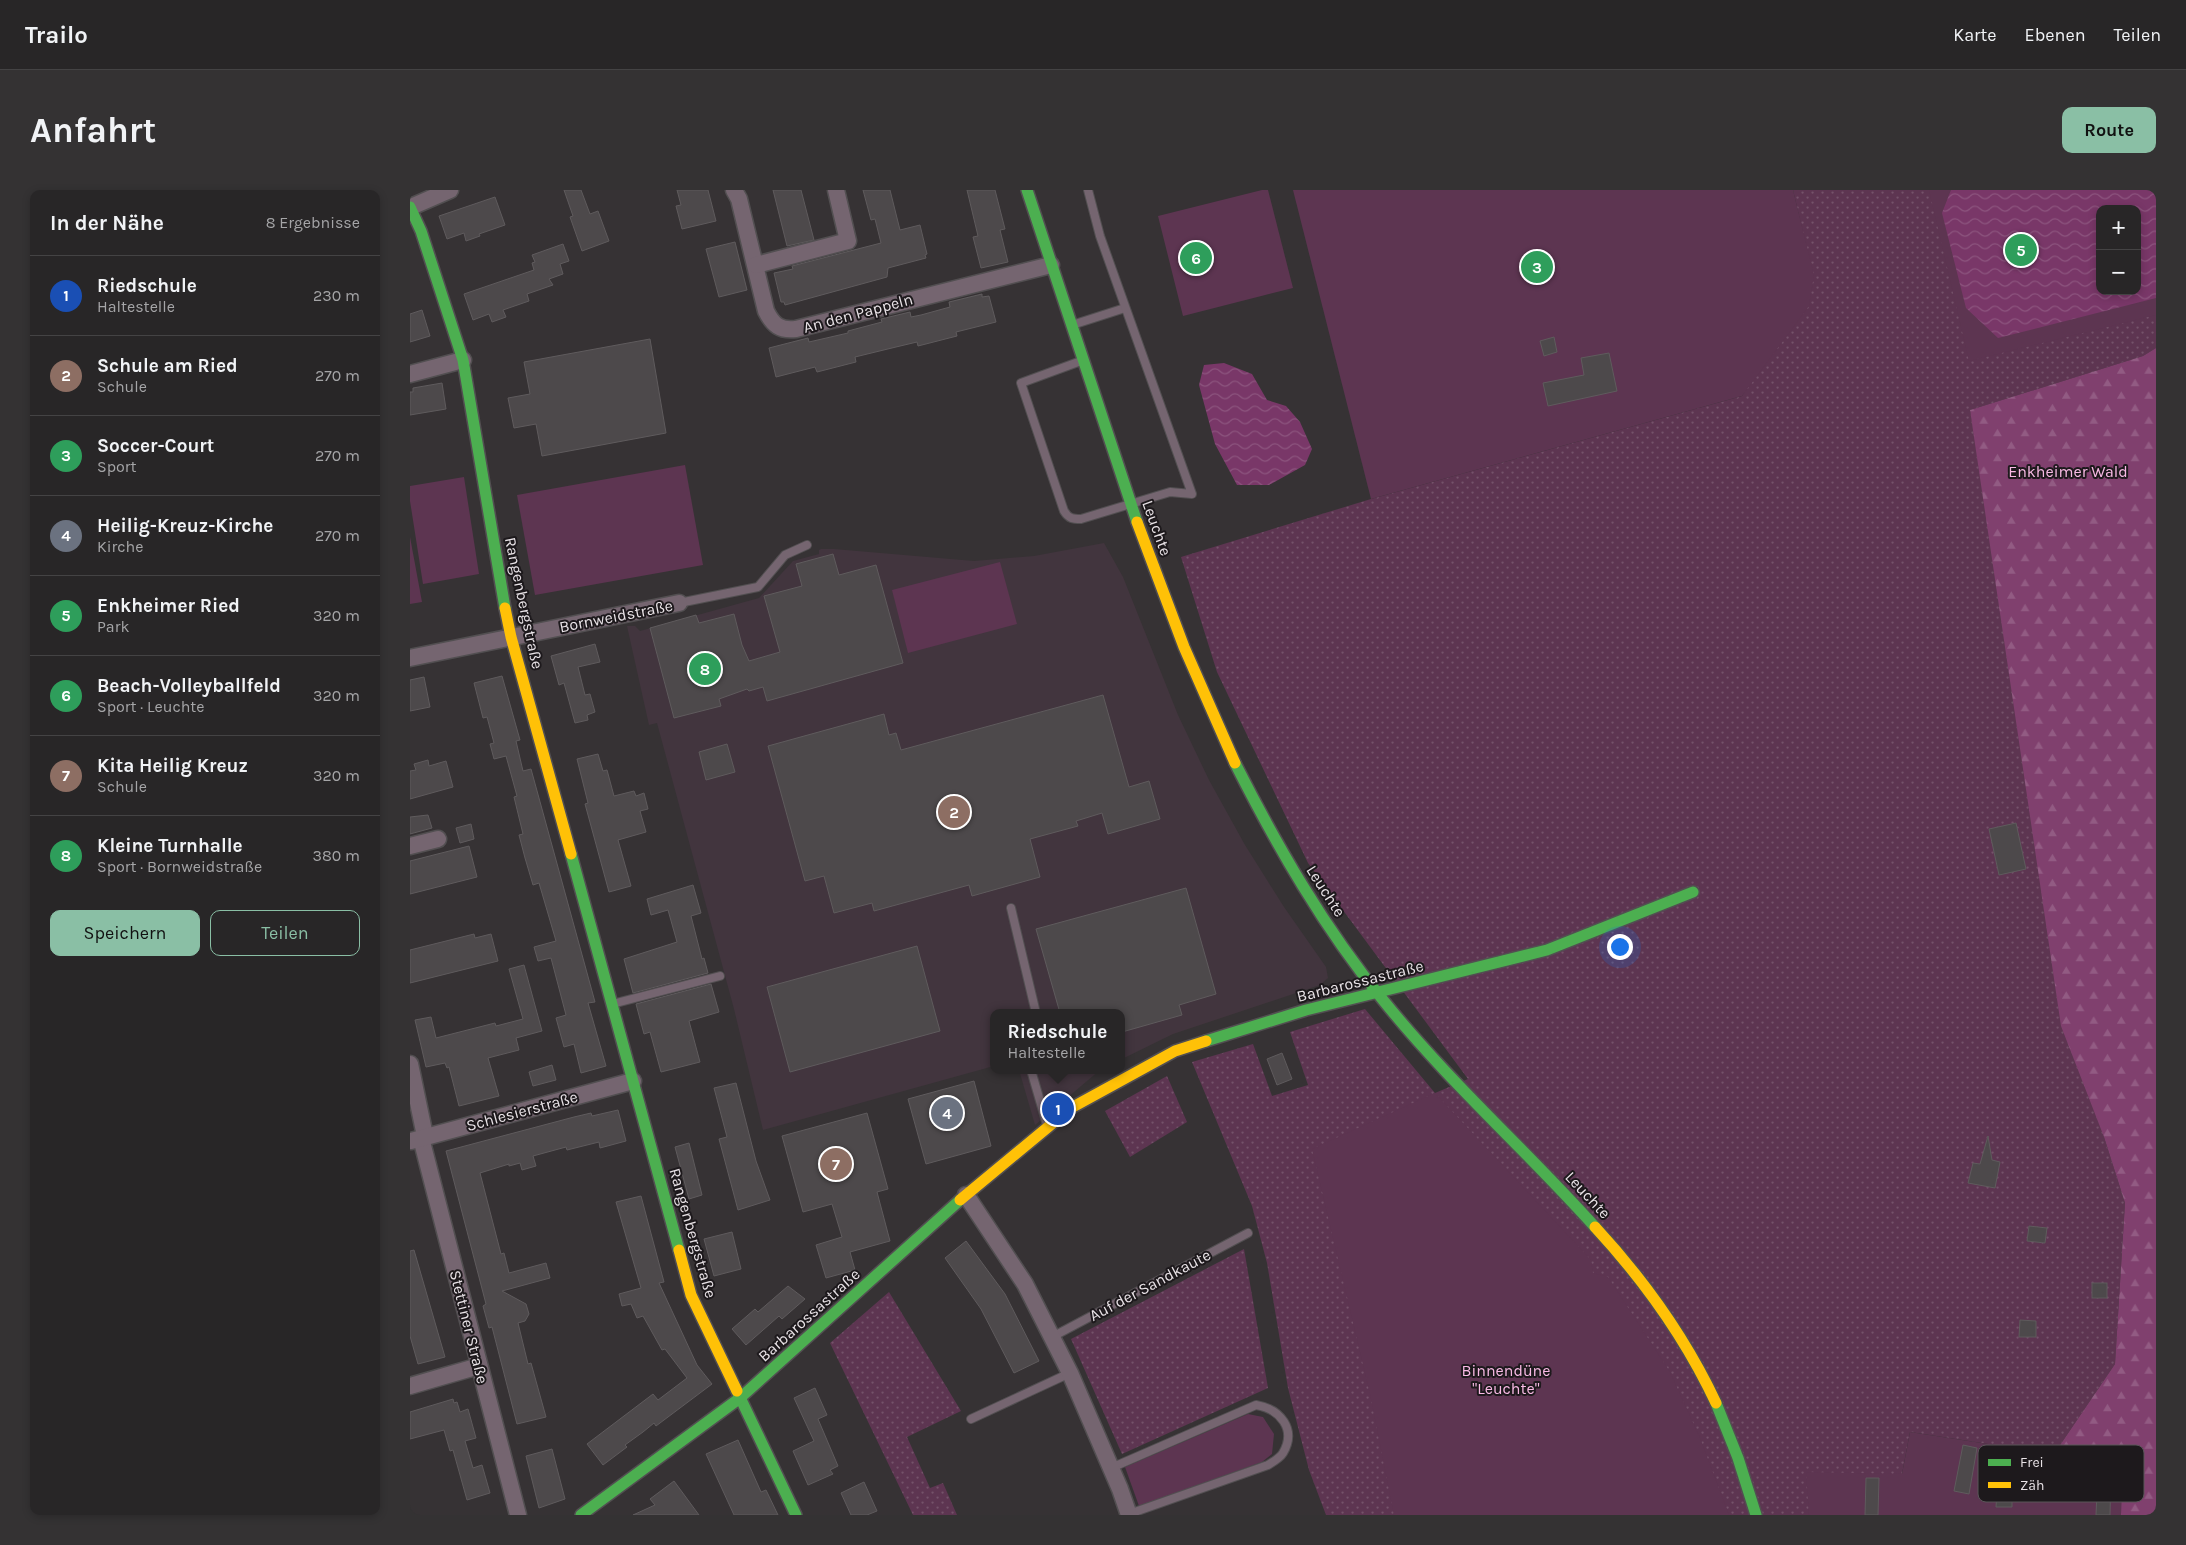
<!DOCTYPE html>
<html lang="de">
<meta charset="utf-8">
<style>
body{margin:0;font-family:Karla,sans-serif;background:#343233;color:#f1f3f6}
.controls{position:absolute;right:15px;top:15px;display:grid;overflow:hidden;border-radius:10px;box-shadow:0 2px 8px #0003}
.controls button{width:45px;height:45px;display:grid;place-items:center;padding:0;border:0;border-bottom:1px solid #444344;background:#282627;color:#f1f3f6;font:25px sans-serif}
.you{position:absolute;left:1209px;top:756px;width:18px;height:18px;margin:-12px;border:4px solid #fff;border-radius:50%;background:#1a73e8;box-shadow:0 0 0 8px #1a73e833}
.badge{display:grid;place-items:center;width:32px;height:32px;border-radius:50%;background:#8abfa5;color:#fff;font-size:16px;font-weight:700}
.pin{position:absolute;translate:-50% -50%;border:2px solid #fff;box-shadow:0 1px 5px #0006}
.popup{position:absolute;left:580px;top:819px;width:135px;height:65px;box-sizing:border-box;display:grid;place-content:center;border-radius:10px;background:#282627;filter:drop-shadow(0 1px 4px #0005);font-size:16px;white-space:nowrap;color:#a5a5a7}
.popup b{font-size:19px;color:#f1f3f6}
.popup::after{content:'';position:absolute;left:50%;top:100%;margin-left:-10px;border:10px solid transparent;border-top-color:#282627}
.list{margin:0;padding:0;list-style:none}
h2{display:flex;justify-content:space-between;align-items:center;height:65px;margin:0;padding:0 20px;font-size:21px}
h2 small{font-size:16px;font-weight:400;color:#a5a5a7}
.list li{display:grid;grid-template-columns:32px 1fr auto;gap:15px;align-items:center;box-sizing:border-box;height:80px;padding:0 20px;border-top:1px solid #444344}
.list b{display:block;font-size:19px;white-space:nowrap}
.list p{margin:0;font-size:16px;white-space:nowrap;color:#a5a5a7}
.list em{font-size:16px;font-style:normal;color:#a5a5a7}
.actions{display:flex;gap:10px;padding:15px 20px}
.actions a{flex:1;padding:11px 0;border:1px solid #8abfa5;border-radius:10px;text-align:center;font-size:18px;color:#8abfa5}
.actions .main{background:#8abfa5;color:#111}
.map{position:relative;flex:none;width:1746px;height:1325px;overflow:hidden;border-radius:10px}
header{display:flex;align-items:center;gap:30px;box-sizing:border-box;height:70px;padding:0 25px;background:#282627;border-bottom:1px solid #444344}
header strong{font-size:24px}
nav{display:flex;gap:28px;margin-inline-start:auto;font-size:18px}
.intro{display:flex;align-items:center;justify-content:space-between;box-sizing:border-box;height:120px;padding:0 30px}
h1{margin:0;font-size:35px}
.button{padding:12px 22px;border-radius:10px;background:#8abfa5;color:#111;font-size:18px;font-weight:700}
main{display:flex;gap:30px;padding:0 30px}
aside{flex:1;background:#282627;border-radius:10px;box-shadow:0 2px 8px #0003}
.map>svg:first-child{display:block}
.built{fill:#42353e}
.grass{fill:url(#grass-dots)}
.forest{fill:url(#forest-firs)}
.green{fill:#5d3551;fill-rule:evenodd}
.water{fill:url(#water-waves);fill-rule:evenodd}
.building{fill:#4d494b;stroke:#5f5b5d}
.lines{fill:none;stroke-linecap:round;stroke-linejoin:round}
.lane-casing{stroke:#524f51;stroke-width:10}
.street-casing{stroke:#524f51;stroke-width:19}
.fast-casing{stroke:#524f51;stroke-width:14}
.slow-casing{stroke:#524f51;stroke-width:14}
.lane{stroke:#756570;stroke-width:8}
.street{stroke:#756570;stroke-width:16}
.fast{stroke:#4caf50;stroke-width:11}
.slow{stroke:#ffc107;stroke-width:11}
.labels{text-anchor:middle;dominant-baseline:central;stroke-width:4;stroke-linejoin:round;paint-order:stroke}
.street-label{font-size:16px;fill:#e9e3e7;stroke:#1d191c}
.park-label{font-size:16px;fill:#f9bae5;stroke:#1d191c}
.key{fill:#1d191c;stroke:#5a5659;stroke-width:1}
.key-label{font-size:14px;fill:#e9e3e7}
</style>
<header>
<strong>Trailo</strong>
<nav><a>Karte</a><a>Ebenen</a><a>Teilen</a></nav>
</header>
<div class="intro"><h1>Anfahrt</h1><a class="button">Route</a></div>
<main>
<aside>
<h2>In der Nähe<small>8 Ergebnisse</small></h2>
<ul class="list">
<li><span class="badge" style="background:#1a4fb4">1</span><div><b>Riedschule</b><p>Haltestelle</p></div><em>230 m</em></li>
<li><span class="badge" style="background:#8d6e63">2</span><div><b>Schule am Ried</b><p>Schule</p></div><em>270 m</em></li>
<li><span class="badge" style="background:#2e9e5b">3</span><div><b>Soccer-Court</b><p>Sport</p></div><em>270 m</em></li>
<li><span class="badge" style="background:#6b7280">4</span><div><b>Heilig-Kreuz-Kirche</b><p>Kirche</p></div><em>270 m</em></li>
<li><span class="badge" style="background:#2e9e5b">5</span><div><b>Enkheimer Ried</b><p>Park</p></div><em>320 m</em></li>
<li><span class="badge" style="background:#2e9e5b">6</span><div><b>Beach-Volleyballfeld</b><p>Sport · Leuchte</p></div><em>320 m</em></li>
<li><span class="badge" style="background:#8d6e63">7</span><div><b>Kita Heilig Kreuz</b><p>Schule</p></div><em>320 m</em></li>
<li><span class="badge" style="background:#2e9e5b">8</span><div><b>Kleine Turnhalle</b><p>Sport · Bornweidstraße</p></div><em>380 m</em></li>
</ul>
<div class="actions"><a class="main">Speichern</a><a>Teilen</a></div>
</aside>
<div class="map">
<svg width="1746" height="1325" viewBox="0 0 1746 1325">
<defs>
<pattern id="grass-dots" width="8" height="8" patternUnits="userSpaceOnUse" patternTransform="scale(1.25)"><rect width="8" height="8" fill="#5d3551"/><path d="M2 2h.1M6 6h.1" fill="none" stroke="#74526a" stroke-width="1.8" stroke-linecap="round"/></pattern>
<pattern id="forest-firs" width="22" height="20" patternUnits="userSpaceOnUse" patternTransform="scale(1.25)"><rect width="22" height="20" fill="#80406e"/><path d="M5 1l3.5 6h-7zM16 11l3.5 6h-7z" fill="#925b83"/></pattern>
<pattern id="water-waves" width="16" height="10" patternUnits="userSpaceOnUse" patternTransform="scale(1.25)"><rect width="16" height="10" fill="#793768"/><path d="M0 5q4-4 8 0t8 0" fill="none" stroke="#8c547e"/></pattern>
</defs>
<rect width="100%" height="100%" fill="#363234"/>
<g class="built">
<path d="M694,353L713,387L768,525L799,590L835,655L874,717L916,777L918,788L910,795L763,844L712,869V823H584V876L353,940L324,819L247,533L239,535L217,436H225L230,441L349,408L383,371L409,364V360L411,359H424L564,371L624,366Z"/>
<path d="M609,880H690L625,935Z"/>
</g>
<g class="grass">
<path d="M1383,0H1541L1556,118L1746,108V158L1733,166L1560,220L1694,947L1715,1013L1705,1174L1644,1264L1500,1242L1492,1284L1480,1325H916L899,1280L878,1198L857,1073L842,1016L782,872L843,854L862,906L898,895L880,842L955,819L1025,903L1058,889L898,673L807,482L771,367L961,309L1332,206L1403,85Z"/>
<path d="M757,886L777,932L720,967L695,921Z"/>
<path d="M834,1059L858,1198L712,1264L661,1149Z"/>
<path d="M479,1102L551,1221L497,1247L520,1298L533,1293L547,1325H503L420,1153Z"/>
</g>
<path class="forest" d="M1746,158V1325H1711L1712,1264H1644L1705,1174L1715,1013L1694,947L1651,836L1560,220L1733,166Z"/>
<g class="green">
<path d="M852,0H858L883,98L773,126L748,26Z"/>
<path d="M883,0H1383L1404,85L1399,116L1332,206L961,309Z"/>
<path d="M1519,0H1746V125L1559,171ZM1690,19H1727V101H1690Z"/>
<path d="M275,275L293,375L125,405L107,305Z"/>
<path d="M54,287L69,384L13,394L0,311V296Z"/>
<path d="M0,347L12,412L0,414Z"/>
<path d="M590,372L607,434L498,463L482,400Z"/>
<path d="M1025,903L1181,1070L1183,1083L1198,1087L1260,1182L1290,1248L1319,1325H984L960,1204L902,959Z"/>
<path d="M838,1224L853,1227L864,1244L862,1264L852,1272L729,1316L715,1277Z"/>
<path d="M1500,1242L1644,1264H1712L1711,1325H1399L1396,1282L1492,1284Z"/>
</g>
<g class="water">
<path d="M1541,0H1746V108L1588,148L1556,118L1532,23ZM1690,19H1727V101H1690Z"/>
<path d="M814,173L842,184L857,210L876,216L890,232L902,259L895,275L859,295H827L805,254L789,195L794,175Z"/>
</g>
<g class="building">
<path d="M154,0H171L180,24L188,21L199,51L172,61L160,27L163,26Z"/>
<path d="M267,0H298L306,31L272,39L266,16L271,15Z"/>
<path d="M363,0H391L404,50L377,56Z"/>
<path d="M453,0H480L490,40L510,35L517,64L515,65L516,68L478,78L477,87L375,115L374,112H371L364,83L383,79L382,76L471,53L465,29L461,30Z"/>
<path d="M557,0H585L595,39L590,40L598,72L571,78L563,47L568,46Z"/>
<path d="M85,7L95,35L69,44L70,46L56,51L54,43L37,49L29,26Z"/>
<path d="M325,52L337,100L309,107L296,59Z"/>
<path d="M153,54L159,71L150,74L153,84L139,89L143,95L117,104L119,111L93,120L96,127L82,132L79,124L63,130L54,104L124,80L122,73L125,72L122,65Z"/>
<path d="M572,104V107L579,106L586,132L546,142L547,146L508,156L507,152L486,157L445,167L446,172L407,182L405,177L366,187L359,158L398,148L399,152L438,143V141L472,132L471,129L500,122L501,127L511,125L540,117L539,112Z"/>
<path d="M12,120L20,146L0,152V124Z"/>
<path d="M1144,147L1147,162L1134,166L1130,151Z"/>
<path d="M240,149L256,243L132,266L126,234L104,238L98,208L120,204L114,172Z"/>
<path d="M1199,163L1207,201L1138,216L1133,193L1174,185L1171,168Z"/>
<path d="M32,193L36,219L0,225V202H3V198Z"/>
<path d="M423,364L429,385L466,375L493,473L357,511L353,497L339,501L337,499L309,509L311,516L264,528L240,438L286,425L289,433L324,424L332,455L339,471L370,462L354,406L392,396L386,374Z"/>
<path d="M185,454L190,472L168,477L175,505L180,504L185,522L177,525L178,530L165,533L154,493L149,495L141,466Z"/>
<path d="M92,486L110,550L106,551L113,581L121,579L185,812L178,813L196,876L171,883L164,854L154,857L146,828L156,825L141,768L128,771L124,757L146,751L129,693L123,695L115,668L109,645L113,644L104,607L107,606L96,566L84,569L80,554L84,553L77,527L73,528L64,493Z"/>
<path d="M14,487L20,517L0,521V490Z"/>
<path d="M693,505L719,597L739,591L750,629L698,644L692,623L666,631L668,636L620,649L630,687L562,706L559,695L464,721L462,713L424,723L414,686L395,691L358,556L474,524L479,545L486,543L491,560Z"/>
<path d="M317,554L325,582L296,590L289,562Z"/>
<path d="M188,564L193,581L197,580L204,606L224,601L226,606L234,603L238,619L230,621L236,642L208,650L221,696L199,702L175,614L178,613L167,569Z"/>
<path d="M18,570L19,576L36,571L43,597L0,609V581L6,580L4,574Z"/>
<path d="M18,625L22,638L0,644V627Z"/>
<path d="M1606,633L1616,679L1589,685L1579,639Z"/>
<path d="M61,634L64,649L50,653L46,638Z"/>
<path d="M59,656L67,687L0,704V671Z"/>
<path d="M283,695L291,723L281,726L292,769L294,768L298,783L223,803L214,769L267,752L258,720L241,725L237,709Z"/>
<path d="M776,698L806,804L769,815L772,825L712,842V823H650L626,739Z"/>
<path d="M64,744L65,748L81,744L88,771L0,793V760Z"/>
<path d="M507,756L530,841L380,882L357,797Z"/>
<path d="M114,775L132,841L106,848L109,860L78,868L89,906L49,916L39,877L37,878L35,873L16,877L5,830L21,827L26,848L85,833L86,836L113,829L99,779Z"/>
<path d="M301,794L309,822L279,831L290,872L251,882L240,842L234,844L226,814Z"/>
<path d="M872,863L882,889L867,895L857,869Z"/>
<path d="M142,875L146,890L123,896L119,882Z"/>
<path d="M564,891L581,956L516,974L498,909Z"/>
<path d="M326,893L346,971L360,1010L328,1020L309,949L317,947L304,898Z"/>
<path d="M208,920L216,951L190,958L189,952L157,960L156,957L123,966L126,976L112,980L110,973L99,976V974L70,983L91,1064L94,1063L99,1083L136,1073L140,1088L92,1101L116,1114L119,1124L115,1131L108,1133L118,1174L121,1173L136,1227L107,1234L82,1137L79,1138L73,1116L76,1114L36,961L164,927L181,923L182,926Z"/>
<path d="M457,923L478,999L467,1002L480,1051L440,1062L445,1080L416,1088L406,1055L432,1047L422,1014L393,1022L372,946Z"/>
<path d="M1578,946L1582,970L1590,972L1585,998L1558,993L1563,973L1570,974Z"/>
<path d="M279,953L292,1005L279,1009L265,957Z"/>
<path d="M231,1006L254,1092L249,1093L287,1175L302,1194L246,1236L244,1233L233,1242L215,1255L217,1257L193,1275L177,1254L243,1204L248,1210L277,1188L255,1159L252,1160L233,1126L227,1128L221,1114L212,1116L209,1104L231,1098L206,1012Z"/>
<path d="M1619,1036L1637,1038L1635,1053L1617,1051Z"/>
<path d="M322,1042L331,1079L304,1086L294,1049Z"/>
<path d="M556,1051L595,1104L629,1171L604,1183L571,1119L535,1068Z"/>
<path d="M4,1060L35,1167L8,1174L0,1146V1061Z"/>
<rect x="1682" y="1093" width="15" height="15"/>
<path d="M378,1096L395,1109L372,1129L369,1126L336,1155L322,1139L345,1119L348,1122Z"/>
<path d="M1610,1130L1626,1131V1147H1609Z"/>
<path d="M405,1198L417,1225L408,1229L428,1276L420,1280L423,1284L398,1295L383,1261L404,1251L384,1208Z"/>
<path d="M43,1209L44,1213L47,1212L50,1222L58,1219L66,1248L55,1251L63,1278L72,1275L80,1303L57,1310L43,1260L40,1261L34,1240L0,1249V1222Z"/>
<path d="M328,1250L351,1302L356,1300L368,1325H324L296,1264Z"/>
<path d="M1553,1255L1567,1258L1559,1304L1544,1301Z"/>
<path d="M142,1259L155,1309L129,1318L116,1266Z"/>
<path d="M1688,1279L1701,1280L1700,1325H1686Z"/>
<path d="M1456,1288H1469L1468,1325H1455Z"/>
<path d="M264,1291L289,1325H223L245,1315L240,1309Z"/>
<path d="M454,1292L467,1321L457,1325H441L431,1303Z"/>
<path d="M1587,1303L1602,1304V1317H1586Z"/>
</g>
<g class="lines">
<g class="lane-casing">
<g id="lane">
<path d="M662,135L715,118"/>
<path d="M671,171L611,193L654,321C659,329 663,329 671,329L760,302L782,304L690,46L678,0"/>
<path d="M269,413L348,397L375,365L397,355"/>
<path d="M601,718L626,823"/>
<path d="M206,813L310,786"/>
<path d="M621,880L637,935"/>
<path d="M642,1147L838,1043"/>
<path d="M561,1229L660,1183"/>
<path d="M701,1278L846,1215C870,1219 887,1239 873,1263C870,1268 863,1272 858,1275L719,1324"/>
</g>
</g>
<g class="street-casing">
<g id="street">
<path d="M324,0L329,9L356,121C363,135 370,141 386,139L641,75"/>
<path d="M1,17L40,0"/>
<path d="M346,75L438,51L426,0"/>
<path d="M0,184L53,170"/>
<path d="M0,468L269,413"/>
<path d="M0,656L28,649"/>
<path d="M0,874L15,946"/>
<path d="M11,948L108,1325"/>
<path d="M1,951L223,891"/>
<path d="M556,1005L615,1094L660,1183L710,1299L719,1325"/>
<path d="M0,1196L69,1176"/>
</g>
</g>
<g class="fast-casing">
<g id="fast">
<path d="M617,0L727,332"/>
<path d="M0,17L11,41L53,170L95,418"/>
<path d="M825,573C867,656 914,738 973,810C1038,891 1116,960 1185,1037"/>
<path d="M161,664L269,1060"/>
<path d="M796,851L896,820L1137,760L1283,702"/>
<path d="M327,1201L386,1325"/>
<path d="M1306,1213L1328,1268L1346,1325"/>
<path d="M171,1325L330,1208L550,1010"/>
</g>
</g>
<g class="slow-casing">
<g id="slow">
<path d="M727,332L774,457L825,573"/>
<path d="M95,418L101,447L161,664"/>
<path d="M550,1010L661,918L765,861L796,851"/>
<path d="M1185,1037C1234,1090 1275,1147 1306,1213"/>
<path d="M269,1060L281,1105L327,1201"/>
</g>
</g>
<use href="#lane" class="lane"/>
<use href="#street" class="street"/>
<use href="#fast" class="fast"/>
<use href="#slow" class="slow"/>
</g>
<g class="labels">
<g class="street-label">
<text transform="translate(448 123) rotate(-15)">An den Pappeln</text>
<text transform="translate(747 338) rotate(70)">Leuchte</text>
<text transform="translate(114 413) rotate(78)">Rangenbergstraße</text>
<text transform="translate(206 426) rotate(-11)">Bornweidstraße</text>
<text transform="translate(916 701) rotate(57)">Leuchte</text>
<text transform="translate(950 791) rotate(-14)">Barbarossastraße</text>
<text transform="translate(112 921) rotate(-15)">Schlesierstraße</text>
<text transform="translate(1178 1005) rotate(47)">Leuchte</text>
<text transform="translate(283 1043) rotate(74)">Rangenbergstraße</text>
<text transform="translate(740 1095) rotate(-28)">Auf der Sandkaute</text>
<text transform="translate(399 1125) rotate(-42)">Barbarossastraße</text>
<text transform="translate(59 1137) rotate(76)">Stettiner Straße</text>
</g>
<g class="park-label">
<text x="1658" y="281">Enkheimer Wald</text>
<text x="1096" y="1180">Binnendüne<tspan x="1096" dy="18">"Leuchte"</tspan></text>
</g>
</g>
<rect x="1568" y="1255" width="166" height="57" rx="8" class="key"/>
<rect x="1578" y="1269" width="23" height="7" fill="#4caf50"/>
<rect x="1578" y="1292" width="23" height="6" fill="#ffc107"/>
<g class="key-label">
<text x="1610" y="1277">Frei</text>
<text x="1610" y="1300">Zäh</text>
</g>
</svg>
<div class="controls">
<button>+</button>
<button>−</button>
</div>
<div class="you"></div>
<div class="pin badge" style="left:648px;top:919px;background:#1a4fb4">1</div>
<div class="popup"><b>Riedschule</b>Haltestelle</div>
<div class="pin badge" style="left:544px;top:622px;background:#8d6e63">2</div>
<div class="pin badge" style="left:1127px;top:77px;background:#2e9e5b">3</div>
<div class="pin badge" style="left:537px;top:923px;background:#6b7280">4</div>
<div class="pin badge" style="left:1611px;top:60px;background:#2e9e5b">5</div>
<div class="pin badge" style="left:786px;top:68px;background:#2e9e5b">6</div>
<div class="pin badge" style="left:426px;top:974px;background:#8d6e63">7</div>
<div class="pin badge" style="left:295px;top:479px;background:#2e9e5b">8</div>
</div>
</main>
